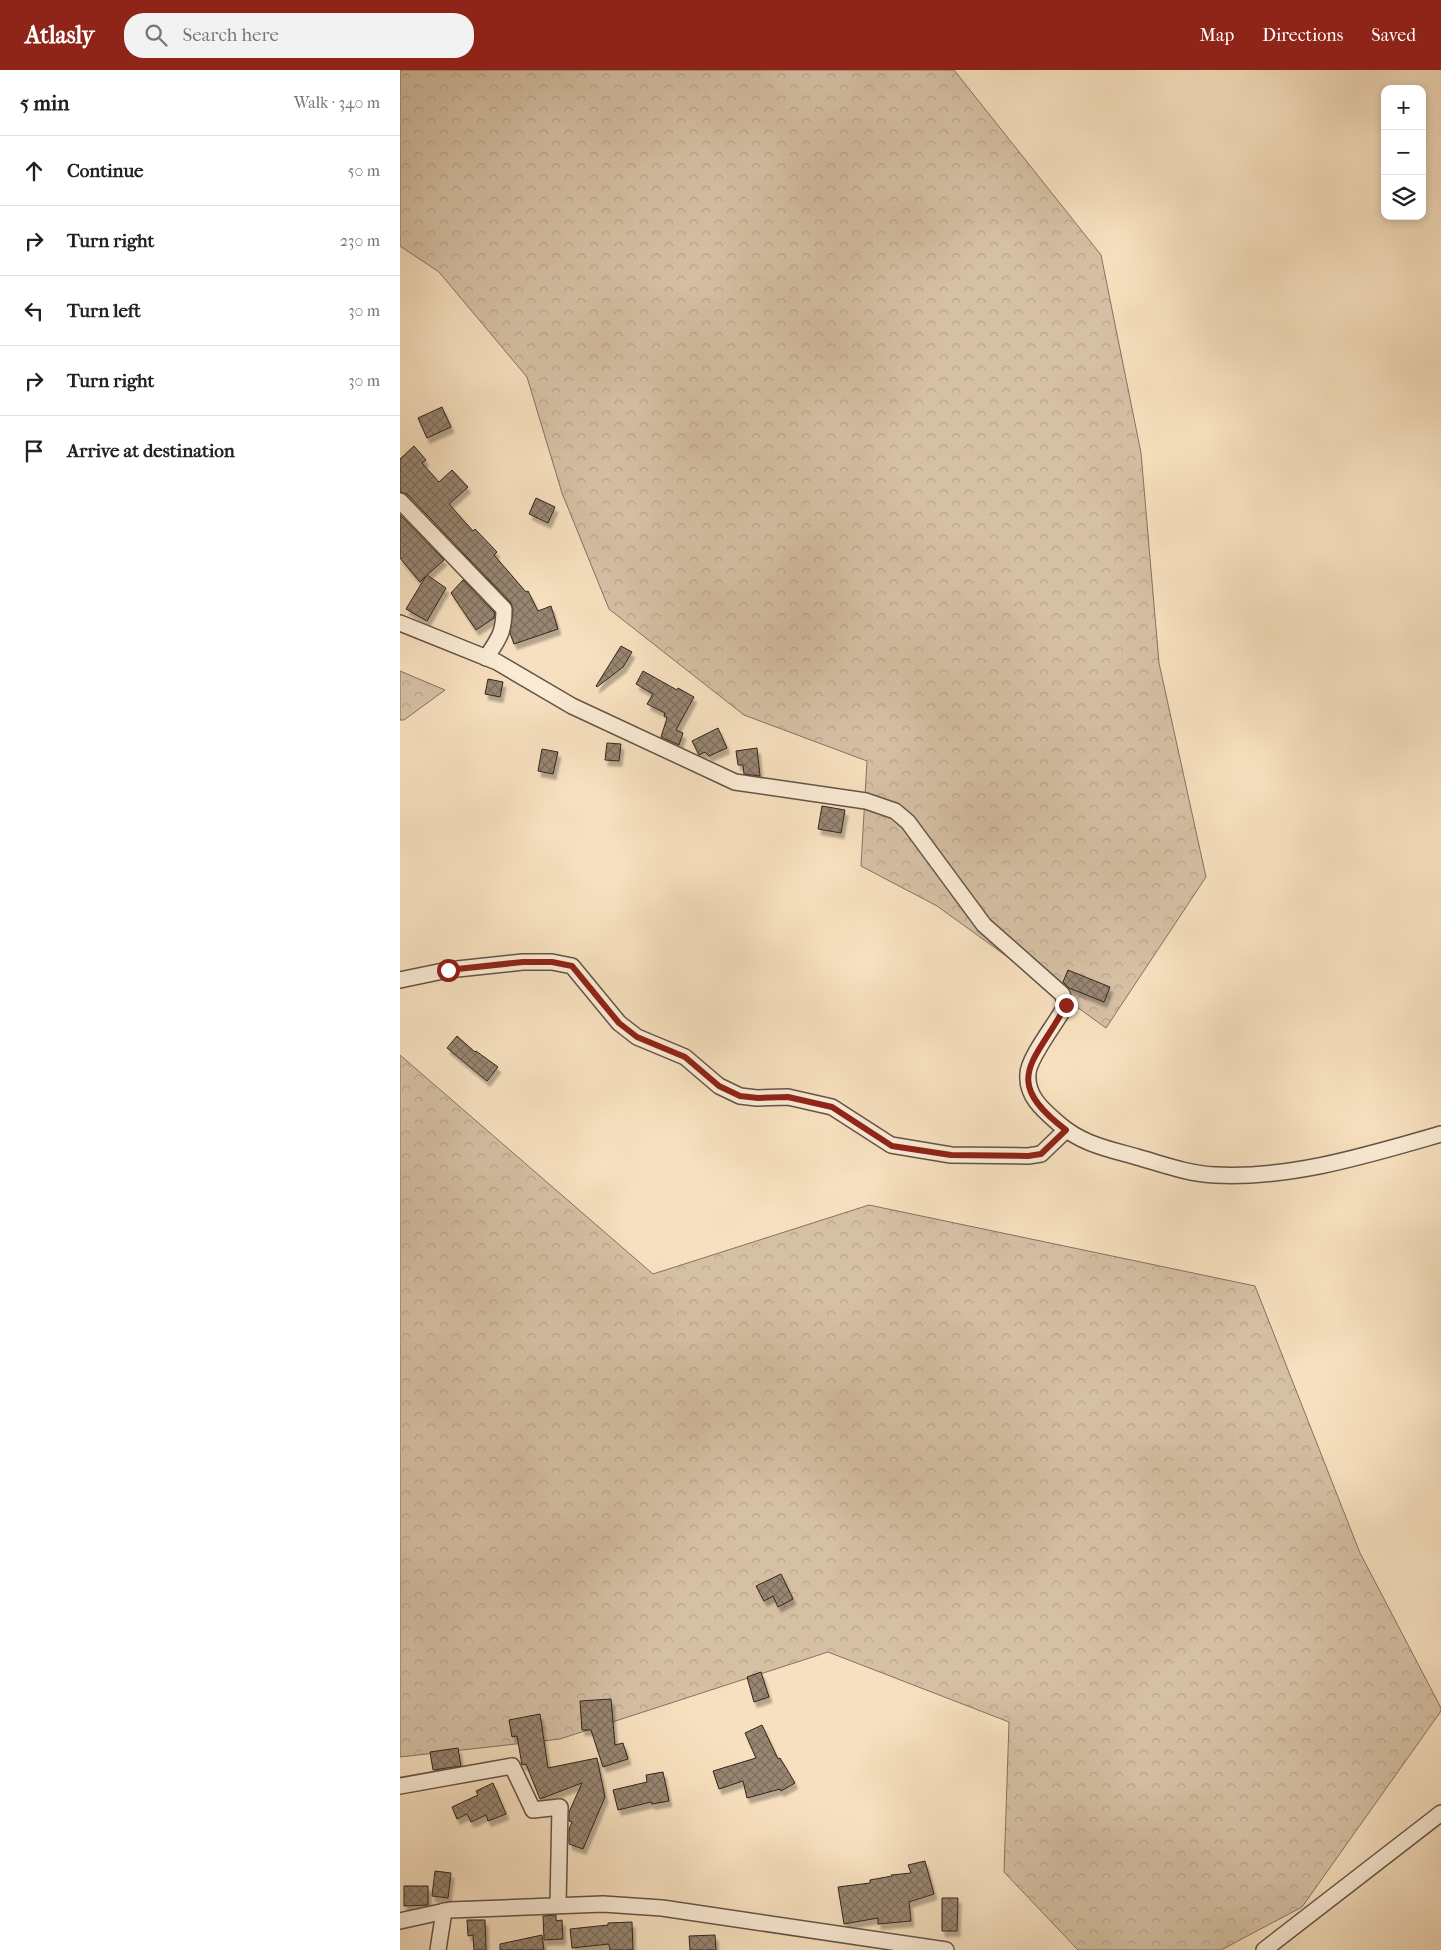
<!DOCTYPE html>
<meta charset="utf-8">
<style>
body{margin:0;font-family:"IM FELL French Canon",serif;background:#f2f2f2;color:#222}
.controls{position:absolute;right:15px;top:15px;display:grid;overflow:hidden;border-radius:10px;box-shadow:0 2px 8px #0003}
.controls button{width:45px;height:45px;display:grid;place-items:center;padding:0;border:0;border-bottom:1px solid #e0e0e0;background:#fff;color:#222;font:25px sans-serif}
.stop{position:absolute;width:15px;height:15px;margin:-11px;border:4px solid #8f2418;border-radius:50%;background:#fff}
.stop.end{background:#8f2418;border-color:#fff;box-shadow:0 1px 5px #0008}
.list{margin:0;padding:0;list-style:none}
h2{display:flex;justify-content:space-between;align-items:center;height:65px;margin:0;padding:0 20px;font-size:21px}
h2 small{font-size:16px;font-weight:400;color:#767676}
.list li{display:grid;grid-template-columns:32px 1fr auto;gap:15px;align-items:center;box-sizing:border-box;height:70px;padding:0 20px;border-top:1px solid #e0e0e0}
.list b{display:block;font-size:19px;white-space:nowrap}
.list em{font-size:16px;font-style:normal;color:#767676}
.icon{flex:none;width:28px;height:28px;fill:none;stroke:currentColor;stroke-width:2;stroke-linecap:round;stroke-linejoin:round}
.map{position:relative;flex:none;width:1041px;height:1880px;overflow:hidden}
header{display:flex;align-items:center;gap:30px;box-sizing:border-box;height:70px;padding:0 25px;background:#8f2418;color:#fff}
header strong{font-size:24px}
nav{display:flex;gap:28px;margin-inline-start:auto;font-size:18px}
.search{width:350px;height:45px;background:#f2f2f2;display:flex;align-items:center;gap:12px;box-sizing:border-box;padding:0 18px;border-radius:20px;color:#767676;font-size:19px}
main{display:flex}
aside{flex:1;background:#fff}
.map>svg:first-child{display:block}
.forest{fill:url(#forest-crowns);stroke:#847261}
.building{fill:url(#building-cross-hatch);stroke:#32251e;filter:url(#shadow)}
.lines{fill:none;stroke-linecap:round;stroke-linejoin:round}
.minor-casing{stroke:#635446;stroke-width:18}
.minor{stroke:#faebd5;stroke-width:15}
.route{stroke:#8f2418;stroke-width:6}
</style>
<header>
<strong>Atlasly</strong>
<div class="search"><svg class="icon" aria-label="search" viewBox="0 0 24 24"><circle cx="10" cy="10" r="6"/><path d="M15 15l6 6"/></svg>Search here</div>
<nav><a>Map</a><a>Directions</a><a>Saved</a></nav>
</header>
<main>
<aside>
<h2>5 min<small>Walk · 340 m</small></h2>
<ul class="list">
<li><svg class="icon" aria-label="ahead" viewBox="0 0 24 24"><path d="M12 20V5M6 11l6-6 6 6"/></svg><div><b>Continue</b></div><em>50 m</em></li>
<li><svg class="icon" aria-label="right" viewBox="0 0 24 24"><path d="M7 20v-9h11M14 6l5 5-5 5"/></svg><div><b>Turn right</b></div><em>230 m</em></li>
<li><svg class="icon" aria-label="left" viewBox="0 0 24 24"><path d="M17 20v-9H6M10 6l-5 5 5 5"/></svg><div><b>Turn left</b></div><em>30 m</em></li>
<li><svg class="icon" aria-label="right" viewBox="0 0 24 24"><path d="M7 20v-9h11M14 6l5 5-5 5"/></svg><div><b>Turn right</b></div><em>30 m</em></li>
<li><svg class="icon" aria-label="arrive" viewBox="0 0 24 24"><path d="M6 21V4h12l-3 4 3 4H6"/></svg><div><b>Arrive at destination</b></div></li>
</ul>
</aside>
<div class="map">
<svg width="1041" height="1880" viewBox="0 0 1041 1880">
<defs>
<pattern id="forest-crowns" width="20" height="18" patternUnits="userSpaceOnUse" patternTransform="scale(1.25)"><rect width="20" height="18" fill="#d6c0a4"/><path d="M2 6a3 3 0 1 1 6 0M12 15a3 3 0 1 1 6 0" fill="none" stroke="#b8a58d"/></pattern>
<pattern id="building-cross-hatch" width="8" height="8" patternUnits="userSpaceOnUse" patternTransform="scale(1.25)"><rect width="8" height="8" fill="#988672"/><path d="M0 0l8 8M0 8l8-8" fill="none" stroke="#7d6d5d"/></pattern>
<filter id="shadow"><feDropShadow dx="3" dy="5.5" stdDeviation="1" flood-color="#0004"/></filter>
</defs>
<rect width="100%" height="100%" fill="#f7e0bf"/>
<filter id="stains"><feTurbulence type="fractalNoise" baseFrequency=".004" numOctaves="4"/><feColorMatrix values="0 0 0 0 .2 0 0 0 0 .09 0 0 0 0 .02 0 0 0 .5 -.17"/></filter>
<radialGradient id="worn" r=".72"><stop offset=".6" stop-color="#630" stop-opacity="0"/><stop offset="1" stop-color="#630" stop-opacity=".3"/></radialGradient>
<g class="forest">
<path d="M0,0H554L701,185L741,383L759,593L806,807L706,958L537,836L461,796L467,691L344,645L209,539L162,423L127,307L39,202L0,176Z"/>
<path d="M0,601L45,620L4,650H0Z"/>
<path d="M0,985L253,1204L469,1135L855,1216L960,1483L1041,1638V1641L902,1837L821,1880H678L604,1802L609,1652L428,1582L160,1669L0,1687Z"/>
</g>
<g class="building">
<path d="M42,337L51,357L27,368L18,348Z"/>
<path d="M14,376L26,390L22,393L39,412L52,400L68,417L49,434L73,461L75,459L97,482L94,485L126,522L128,521L138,541L151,536L158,559L114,574L110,563L113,539L111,533L7,424L0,422V389Z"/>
<path d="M136,428L155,437L148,453L129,444Z"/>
<path d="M0,445L44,490L27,505L46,518L27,551L6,539L26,506L20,512L0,488Z"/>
<path d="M63,510L95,543L94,548L76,560L51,523Z"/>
<path d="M221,576L232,582L223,597L197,617L196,616Z"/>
<path d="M243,601L277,620L278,618L294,627L276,660L283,663L279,675L261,667L267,648L264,646L265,643L247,634L253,624L236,614Z"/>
<path d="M88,609L103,612L100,627L85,624Z"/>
<path d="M318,658L327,678L309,686L305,682L299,685L292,671Z"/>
<path d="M207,673L221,674L219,691L205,690Z"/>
<path d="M357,678L360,706L344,704L343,695H338L336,681Z"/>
<path d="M142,679L158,682L153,704L138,701Z"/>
<path d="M422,736L445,740L441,763L418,759Z"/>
<path d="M668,900L710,917L704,932L669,918L663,912Z"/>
<path d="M57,966L75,982L76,981L98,997L87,1011L47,978Z"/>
<path d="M381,1504L393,1529L378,1537L373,1526L364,1531L356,1516Z"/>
<path d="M361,1602L369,1627L354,1632L347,1607Z"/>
<path d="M211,1629L215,1675L223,1673L228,1689L203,1697L191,1660H182L180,1631Z"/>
<path d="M140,1644L148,1698L197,1688L205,1727L183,1779L169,1774V1759L172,1752L169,1751V1742L182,1713L140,1729L126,1694L122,1695L117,1666L112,1667L109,1650Z"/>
<path d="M362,1655L378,1689L380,1688L395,1713L381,1721L380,1719L347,1728L343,1711L319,1719L313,1701L356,1688L345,1663Z"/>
<path d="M58,1678L61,1696L33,1700L30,1682Z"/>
<path d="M263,1702L269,1731L252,1734L251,1732L218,1740L213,1720L247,1712L246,1705Z"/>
<path d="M93,1713L106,1744L88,1751L86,1745L71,1752L67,1744L57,1749L52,1737L78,1725L76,1721Z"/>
<path d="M525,1791L534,1824L509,1832L511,1851L478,1854V1848L444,1854L438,1817L470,1813V1810L492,1806L491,1805L511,1803L508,1795Z"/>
<path d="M35,1801L51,1803L48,1828L32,1826Z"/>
<path d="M4,1816H28V1835L4,1836Z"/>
<path d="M542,1828H558L557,1861H542Z"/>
<path d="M156,1845V1851L162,1850L163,1869L144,1870L143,1846Z"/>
<path d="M67,1850H85L86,1880H74L73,1865L68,1866Z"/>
<path d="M232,1852L233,1880H210L209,1874L172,1878L170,1859L208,1855V1853Z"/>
<path d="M142,1865L144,1880H100V1874Z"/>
<path d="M315,1865L316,1880H290L289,1866Z"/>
</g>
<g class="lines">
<g class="minor-casing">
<g id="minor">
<path d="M0,431L104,539C104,563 99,568 86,588"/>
<path d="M0,553L97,592L172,636L335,712L466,731L495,741L508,752L584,855L662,924L666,935C657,952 628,988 628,1004C626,1026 643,1040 658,1053C681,1074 709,1079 737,1087C762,1094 789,1104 815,1105C891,1109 968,1085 1041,1064"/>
<path d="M0,910L48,900L123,892H152L172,896L219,953L237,967L285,987L319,1016L340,1026L357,1028L388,1027L432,1037L491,1075L551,1085L628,1086L641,1084L666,1060"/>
<path d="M0,1716L112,1696L133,1740L160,1737L158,1835"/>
<path d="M0,1851L50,1840L203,1834L262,1838L546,1880"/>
<path d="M38,1880L44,1841"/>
<path d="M864,1880L1041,1743"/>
</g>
</g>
<use href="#minor" class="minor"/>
</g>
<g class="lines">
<path class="route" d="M48,900L123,892H152L172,896L219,953L237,967L285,987L319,1016L340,1026L358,1028L388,1027L432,1037L492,1076L551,1085L628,1086L641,1084L666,1060C598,1009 637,991 666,935"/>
</g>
<rect width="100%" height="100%" filter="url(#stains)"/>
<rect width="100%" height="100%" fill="url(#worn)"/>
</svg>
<div class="controls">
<button>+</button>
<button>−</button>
<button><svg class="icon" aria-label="layers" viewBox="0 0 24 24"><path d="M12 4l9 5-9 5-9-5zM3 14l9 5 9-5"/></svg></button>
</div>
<div class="stop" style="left:48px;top:900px"></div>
<div class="stop end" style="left:666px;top:935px"></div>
</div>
</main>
